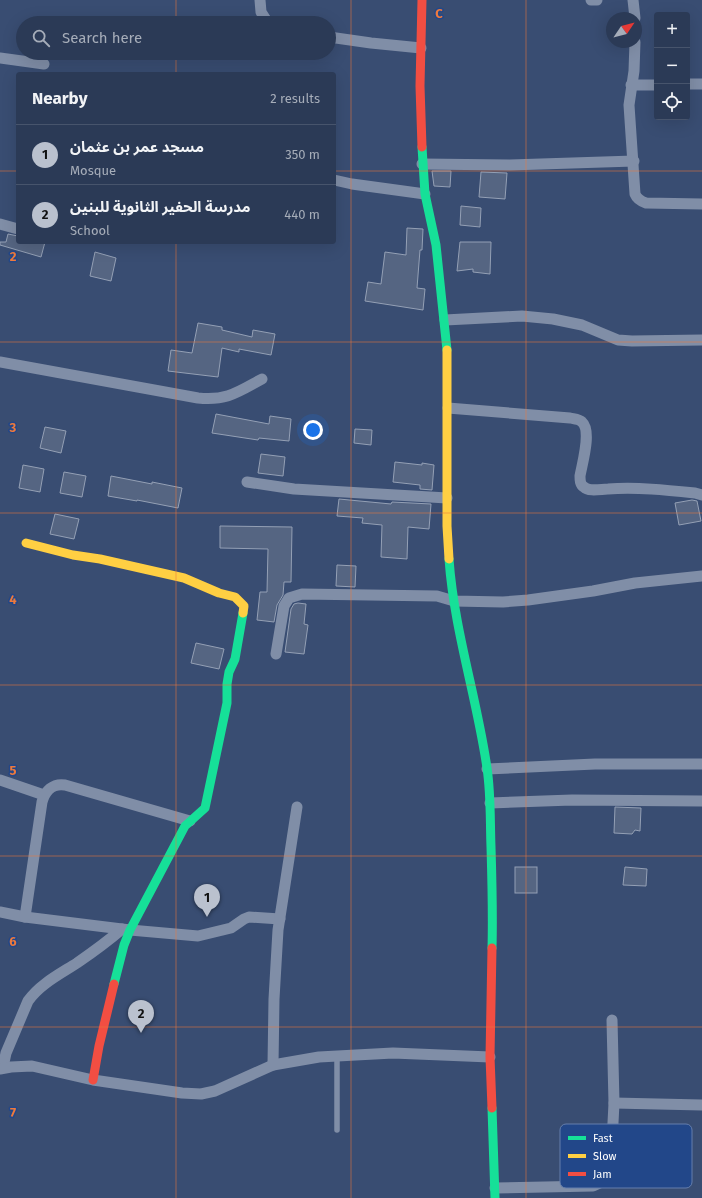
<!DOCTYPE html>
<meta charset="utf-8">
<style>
body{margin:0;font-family:"Fira Sans","Noto Sans Arabic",sans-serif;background:#33415c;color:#f1f3f6}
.controls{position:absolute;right:12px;top:12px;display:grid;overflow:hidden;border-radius:4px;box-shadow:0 4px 16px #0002}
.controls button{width:36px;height:36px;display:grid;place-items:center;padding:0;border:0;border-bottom:1px solid #47546c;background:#2b3a56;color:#f1f3f6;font:20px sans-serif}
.compass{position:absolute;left:606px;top:12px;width:36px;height:36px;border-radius:50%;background:#2b3a56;box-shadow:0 4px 16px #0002;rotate:55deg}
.you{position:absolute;left:313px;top:430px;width:14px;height:14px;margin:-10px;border:3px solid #fff;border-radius:50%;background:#1a73e8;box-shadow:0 0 0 6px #1a73e833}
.badge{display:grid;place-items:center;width:26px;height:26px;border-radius:50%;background:#bac1ce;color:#111;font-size:13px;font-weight:700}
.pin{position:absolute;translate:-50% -33px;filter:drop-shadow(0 1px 2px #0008)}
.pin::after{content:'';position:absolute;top:21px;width:14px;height:12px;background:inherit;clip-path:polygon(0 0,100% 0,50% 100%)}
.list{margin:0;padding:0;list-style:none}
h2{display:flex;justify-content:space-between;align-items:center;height:52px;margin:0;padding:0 16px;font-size:17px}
h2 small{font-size:13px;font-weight:400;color:#a6adb9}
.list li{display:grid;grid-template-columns:26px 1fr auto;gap:12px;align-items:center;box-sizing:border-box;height:60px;padding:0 16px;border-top:1px solid #47546c}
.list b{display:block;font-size:15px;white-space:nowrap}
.list p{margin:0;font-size:13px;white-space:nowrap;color:#a6adb9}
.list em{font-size:13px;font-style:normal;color:#a6adb9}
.icon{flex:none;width:22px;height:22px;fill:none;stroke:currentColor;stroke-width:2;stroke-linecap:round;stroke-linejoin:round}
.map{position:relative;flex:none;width:702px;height:1198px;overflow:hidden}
.search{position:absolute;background:#2b3a56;box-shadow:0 4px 16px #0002;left:16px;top:16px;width:320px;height:44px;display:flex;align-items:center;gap:10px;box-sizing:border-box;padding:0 14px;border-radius:22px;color:#a6adb9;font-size:15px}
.panel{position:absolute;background:#2b3a56;box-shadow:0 4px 16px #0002;left:16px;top:72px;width:320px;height:172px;border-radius:4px}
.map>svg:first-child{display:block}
.building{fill:#556582;stroke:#94a0b5}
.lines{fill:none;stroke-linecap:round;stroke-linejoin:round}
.lane{stroke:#808ea7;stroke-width:5.5}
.street{stroke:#808ea7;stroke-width:11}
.fast{stroke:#16e098;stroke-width:9}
.slow{stroke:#ffcf43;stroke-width:9}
.jam{stroke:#f24e42;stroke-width:9}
.grid{fill:none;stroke:#ed7a3d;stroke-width:1;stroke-opacity:0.55}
.key{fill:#224789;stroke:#647eac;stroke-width:1}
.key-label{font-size:11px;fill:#fff}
.grid-label{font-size:13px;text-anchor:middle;font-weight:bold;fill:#ed7a3d;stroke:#224789;stroke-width:3;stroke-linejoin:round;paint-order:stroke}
</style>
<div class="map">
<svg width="702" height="1198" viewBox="0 0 702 1198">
<rect width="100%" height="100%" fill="#394d72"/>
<g class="building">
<path d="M432,171H451L450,187L434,186Z"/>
<path d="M481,172L507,173L505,199L479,197Z"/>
<path d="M461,206L481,208L480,227L460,225Z"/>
<path d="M407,228L423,229L422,250H420L417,288L425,289L423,310L365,301L368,282L381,284L385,252L406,255Z"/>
<path d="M8,234L18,236V242H45L41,257L0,245V242H6Z"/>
<path d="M460,242H491L490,274L473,272V269L457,271Z"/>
<path d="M95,252L116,258L111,281L90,276Z"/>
<path d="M198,323L222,327V330L252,337L253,330L275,334L271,355L239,349V352L222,348L218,377L168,371L171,350L192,353Z"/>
<path d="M216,414L269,424L270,416L291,419L289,441L259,438L258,440L212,433Z"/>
<path d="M45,427L66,431L61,453L40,448Z"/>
<path d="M355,429L372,430L371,445L354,443Z"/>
<path d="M261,454L285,457L283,476L258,473Z"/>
<path d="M395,462L422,465V463L434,465L432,490L420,489V485L393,482Z"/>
<path d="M23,465L44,469L40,492L19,488Z"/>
<path d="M64,472L86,476L82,497L60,493Z"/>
<path d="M111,476L152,484V482L182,488L178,508L137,500V501L108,496Z"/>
<path d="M339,499L391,504L392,502L431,504L429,529L408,527L407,559L381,557L382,525L362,523L363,518L337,516Z"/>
<path d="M692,500L697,501L701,521L679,525L675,503Z"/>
<path d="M55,514L79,519L74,539L50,534Z"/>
<path d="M220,526L292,527L291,582H284L283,595L277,605L274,622L257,620L260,592H267L268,549L220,548Z"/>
<path d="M337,565L356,566L355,587L336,586Z"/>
<path d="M298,603L306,604L304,624L308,625L304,654L285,652L291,609L294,604Z"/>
<path d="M196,643L224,649L219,669L191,663Z"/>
<path d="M615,807L641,808L640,831L635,830L632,834L614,833Z"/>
<rect x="515" y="867" width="22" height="26"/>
<path d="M625,867L647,869L646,886L623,885Z"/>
</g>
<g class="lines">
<path class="lane" d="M337,1056V1130"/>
<g class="street">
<path d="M260,0L261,12L268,23"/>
<path d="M591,0H597"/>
<path d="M633,0L635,18"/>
<path d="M329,37L371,43L421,48"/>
<path d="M635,42L634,71L629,105L635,194C637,199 640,201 646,203L702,204"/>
<path d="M0,58L44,64"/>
<path d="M687,84H702"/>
<path d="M631,85H657"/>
<path d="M422,164L510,165L634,161"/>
<path d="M334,180L352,184L425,194"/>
<path d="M0,224L18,229"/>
<path d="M445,320L522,316L553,319L582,325L618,340L632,341L702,340"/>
<path d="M0,362L198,398C227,401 238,392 262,379"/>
<path d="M448,408L570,418C574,419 579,419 582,422C592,431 582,464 580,476C580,480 580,485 584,487C589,492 601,489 608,489C637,487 666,490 695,493L702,495"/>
<path d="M247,482L294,489L447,498"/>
<path d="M276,654L284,606L289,598L302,594L437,596L454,601L503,602L528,600L593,591L635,583L702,576"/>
<path d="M487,769L595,764H702"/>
<path d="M0,780L44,795"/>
<path d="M490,803L572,800L702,801"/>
<path d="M0,912L25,917L130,930L198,936L231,928L244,919L249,917L280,919"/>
<path d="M25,917L42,802C45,791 53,783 65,785L190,821"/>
<path d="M273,1065L274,999L278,930L297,807"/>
<path d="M3,1067L6,1053L28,1001C40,984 60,974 77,963C93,952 108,941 122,929"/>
<path d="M0,1069L11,1067L32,1066L93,1080L182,1093L201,1094L215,1091L273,1065L319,1057L393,1053L490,1057"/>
<path d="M614,1103L702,1105"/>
<path d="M495,1188L593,1186L604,1181L608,1177L611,1162L614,1103L612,1020"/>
</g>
<g class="fast">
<path d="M422,147L425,194L436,245L447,350"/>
<path d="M449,559C454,630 477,698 487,768C491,794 490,821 491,847C492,881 493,914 492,948"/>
<path d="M114,984L124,945L130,930L185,826L205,808L227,703V684L229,672L235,659L243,613"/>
<path d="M492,1108L495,1198"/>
</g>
<g class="slow">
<path d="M447,350V526L449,559"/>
<path d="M26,543L73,555L100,559L184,578L219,593L235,597L244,606L243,613"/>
</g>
<g class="jam">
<path d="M422,147L420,86L422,0"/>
<path d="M93,1080L99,1046L114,984"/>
<path d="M492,1108L490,1057L492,948"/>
</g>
</g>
<path class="grid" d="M176,0V23M351,0V1198M526,0V1198M176,53V74M0,171H18M334,171H702M176,242V1198M0,342H702M0,513H702M0,685H702M0,856H702M0,1027H702"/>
<rect x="560" y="1124" width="132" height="64" rx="6" class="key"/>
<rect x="568" y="1136" width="18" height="4" fill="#16e098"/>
<rect x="568" y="1154" width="18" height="4" fill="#ffcf43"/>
<rect x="568" y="1172" width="18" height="4" fill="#f24e42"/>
<g class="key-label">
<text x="593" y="1142">Fast</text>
<text x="593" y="1160">Slow</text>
<text x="593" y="1178">Jam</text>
</g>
<g class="grid-label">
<text x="439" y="18">C</text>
<text x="13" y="261">2</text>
<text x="13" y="432">3</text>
<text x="13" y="604">4</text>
<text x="13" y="775">5</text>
<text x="13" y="946">6</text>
<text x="13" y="1117">7</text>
</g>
</svg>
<div class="controls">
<button>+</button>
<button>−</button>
<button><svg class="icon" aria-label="locate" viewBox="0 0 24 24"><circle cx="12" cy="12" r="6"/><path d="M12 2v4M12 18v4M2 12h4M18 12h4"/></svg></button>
</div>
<svg class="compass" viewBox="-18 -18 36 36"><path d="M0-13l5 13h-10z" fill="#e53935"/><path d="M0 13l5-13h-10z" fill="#a6adb9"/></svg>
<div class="you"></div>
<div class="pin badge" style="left:207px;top:917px">1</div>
<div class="pin badge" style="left:141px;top:1033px">2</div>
<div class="search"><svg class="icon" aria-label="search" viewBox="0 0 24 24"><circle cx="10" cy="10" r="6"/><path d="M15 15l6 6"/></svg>Search here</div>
<section class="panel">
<h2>Nearby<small>2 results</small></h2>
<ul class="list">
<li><span class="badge">1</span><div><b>مسجد عمر بن عثمان</b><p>Mosque</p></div><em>350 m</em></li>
<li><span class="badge">2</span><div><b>مدرسة الحفير الثانوية للبنين</b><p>School</p></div><em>440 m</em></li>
</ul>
</section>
</div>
